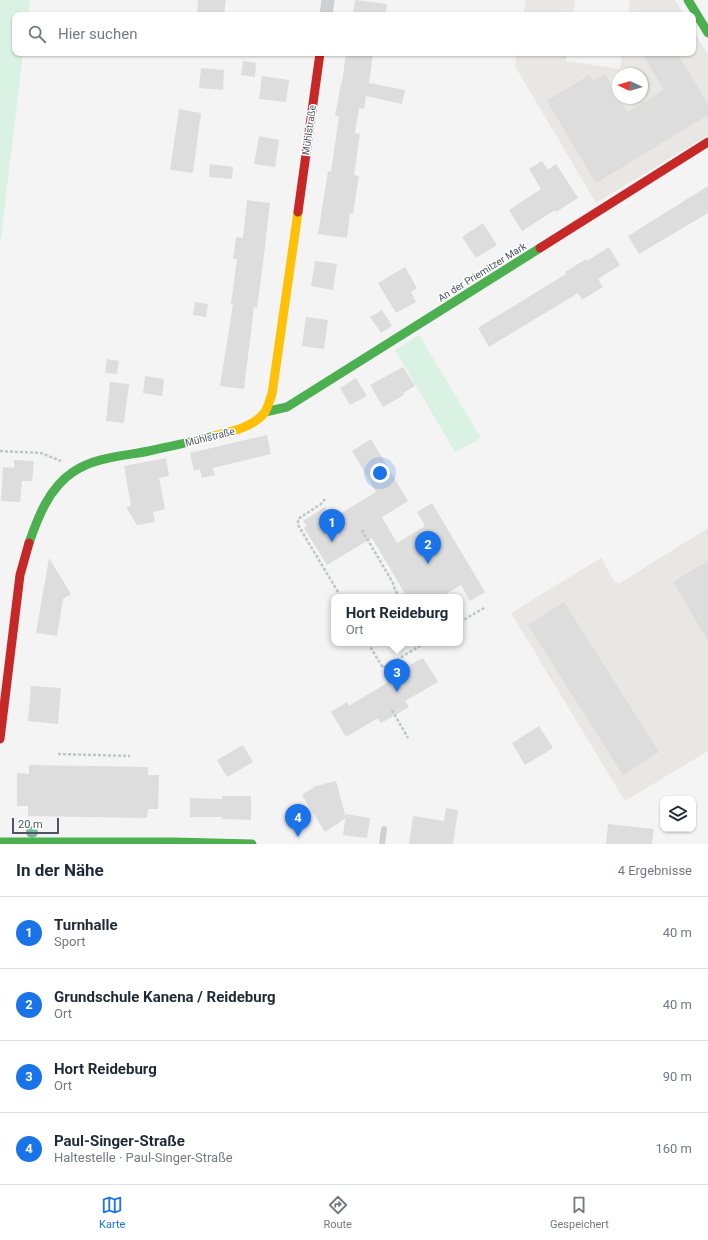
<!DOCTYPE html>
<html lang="de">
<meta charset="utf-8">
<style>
body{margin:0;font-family:Roboto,sans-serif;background:#f6f6f7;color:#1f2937}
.controls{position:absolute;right:12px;bottom:12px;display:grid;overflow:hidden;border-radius:8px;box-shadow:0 1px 3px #0004}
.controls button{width:36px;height:36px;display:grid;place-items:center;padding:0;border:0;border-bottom:1px solid #e0e1e3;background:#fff;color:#1f2937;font:20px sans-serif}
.compass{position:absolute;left:612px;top:68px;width:36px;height:36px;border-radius:50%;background:#fff;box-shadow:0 1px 3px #0004;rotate:274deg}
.scale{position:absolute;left:12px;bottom:10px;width:47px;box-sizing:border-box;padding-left:4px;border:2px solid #4a5661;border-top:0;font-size:11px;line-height:14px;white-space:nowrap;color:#4a5661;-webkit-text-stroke:3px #fff;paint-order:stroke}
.you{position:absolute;left:380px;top:473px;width:14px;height:14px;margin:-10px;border:3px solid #fff;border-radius:50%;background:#1a73e8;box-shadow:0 0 0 6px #1a73e833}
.badge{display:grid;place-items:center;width:26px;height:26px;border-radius:50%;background:#1a73e8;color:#fff;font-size:13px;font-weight:700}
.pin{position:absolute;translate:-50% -33px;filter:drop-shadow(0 1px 2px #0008)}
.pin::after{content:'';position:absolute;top:21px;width:14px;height:12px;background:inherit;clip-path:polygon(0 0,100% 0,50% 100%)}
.popup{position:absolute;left:331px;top:594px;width:132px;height:52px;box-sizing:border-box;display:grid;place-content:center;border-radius:8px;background:#fff;filter:drop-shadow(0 1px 3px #0005);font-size:13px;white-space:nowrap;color:#747a83}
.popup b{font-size:15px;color:#1f2937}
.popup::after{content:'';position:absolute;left:50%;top:100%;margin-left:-8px;border:8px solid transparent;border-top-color:#fff}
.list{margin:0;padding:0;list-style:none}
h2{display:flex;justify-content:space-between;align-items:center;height:52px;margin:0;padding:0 16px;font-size:17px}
h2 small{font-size:13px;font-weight:400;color:#747a83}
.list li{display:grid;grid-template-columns:26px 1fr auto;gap:12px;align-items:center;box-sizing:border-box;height:72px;padding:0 16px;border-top:1px solid #e0e1e3}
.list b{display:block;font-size:15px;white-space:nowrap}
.list p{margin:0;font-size:13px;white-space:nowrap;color:#747a83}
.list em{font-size:13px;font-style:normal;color:#747a83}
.icon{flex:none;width:22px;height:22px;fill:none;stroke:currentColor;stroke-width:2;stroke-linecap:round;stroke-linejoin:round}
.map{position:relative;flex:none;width:708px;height:844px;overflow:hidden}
.search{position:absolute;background:#fff;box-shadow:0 1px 3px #0004;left:12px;right:12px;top:12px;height:44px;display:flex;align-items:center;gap:10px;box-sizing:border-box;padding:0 14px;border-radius:8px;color:#747a83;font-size:15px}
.sheet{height:340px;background:#fff}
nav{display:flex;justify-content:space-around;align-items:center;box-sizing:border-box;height:56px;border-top:1px solid #e0e1e3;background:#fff;font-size:11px;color:#747a83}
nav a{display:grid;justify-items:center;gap:2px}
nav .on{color:#1a73e8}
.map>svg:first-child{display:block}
.commercial{fill:#e8e7e3;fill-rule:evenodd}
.green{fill:#d9f2e3}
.building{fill:#ddddde}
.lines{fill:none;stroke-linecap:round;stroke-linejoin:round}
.path{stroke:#bcc7c4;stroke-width:2.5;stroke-dasharray:3 2;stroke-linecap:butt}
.lane{stroke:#ced0d2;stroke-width:6}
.street{stroke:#ced0d2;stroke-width:13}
.fast{stroke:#4caf50;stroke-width:9}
.slow{stroke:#ffc107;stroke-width:9}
.jam{stroke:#c62828;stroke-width:9}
.tree{fill:#7ab899}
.labels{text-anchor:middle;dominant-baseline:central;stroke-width:3;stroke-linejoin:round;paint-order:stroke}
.street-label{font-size:10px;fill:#4a5661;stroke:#fff}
</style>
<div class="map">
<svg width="708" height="844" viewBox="0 0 708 844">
<rect width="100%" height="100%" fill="#f4f4f4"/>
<g class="commercial">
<path d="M526,0H575L573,15H523Z"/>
<path d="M630,0H675L684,15H628Z"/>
<path d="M693,30L708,55V135L596,203L515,66L517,53H567L566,61L620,69L622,53H693ZM618,74H642V98H618Z"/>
<path d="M708,528V751L625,801L511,613L601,558L615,582L620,583Z"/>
</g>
<g class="green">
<path d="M0,0H30L28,15H15V53H23L0,246Z"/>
<path d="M419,335L481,438L455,452L395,350Z"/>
</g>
<g class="building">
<path d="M198,0H226L224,15H197Z"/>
<path d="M355,0L387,4L385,15H353Z"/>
<path d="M346,53H373L369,83L405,90L402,104L366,96L364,109L359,108L355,133L360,134L354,175L359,176L353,214L350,213L347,238L318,234L328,171L331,172L339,116H335L341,83H342Z"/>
<path d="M642,53H677L708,104V115L596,183L547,101L589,75L593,81L605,74L618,96V98H619L628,112L664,90Z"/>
<path d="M243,61L256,63L255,77L241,75Z"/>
<path d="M201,68L224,70L223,90L199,88Z"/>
<path d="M262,76L289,80L286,102L259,99Z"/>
<path d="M179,109L201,113L193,173L170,170Z"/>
<path d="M259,136L279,140L275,167L254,164Z"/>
<path d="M542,161L548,170L556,164L578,198L556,212L555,210L522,231L509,210L541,189L529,169Z"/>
<path d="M210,164L233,167L232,179L209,177Z"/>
<path d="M708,186V213L639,254L628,236Z"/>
<path d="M247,200L270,203L263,263L257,308L254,307L244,389L220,386L233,304H231L237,259H233L236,237L243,238Z"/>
<path d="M483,223L497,245L476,258L462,237Z"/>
<path d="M609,247L620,265L598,279L603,287L582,300L578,293L489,347L478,328L566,274L565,272L586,259L587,261Z"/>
<path d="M315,261L337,264L333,290L311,286Z"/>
<path d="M405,267L417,288L411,292L416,302L396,313L378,283Z"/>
<path d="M195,302L208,304L206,317L193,315Z"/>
<path d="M382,310L392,326L381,333L370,317Z"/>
<path d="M306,317L328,320L324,349L302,346Z"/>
<path d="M107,359L119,361L117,374L105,373Z"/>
<path d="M403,367L415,386L403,393L404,395L383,407L370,385Z"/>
<path d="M145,376L164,379L162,396L143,393Z"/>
<path d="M356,378L367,396L350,405L340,388Z"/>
<path d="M110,382L129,384L124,423L106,421Z"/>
<path d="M267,435L271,454L213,468L215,475L202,478L200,469L194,471L190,453Z"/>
<path d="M371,439L408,501L382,517L397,543L425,526L417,512L432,503L485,592L470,601L461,585L441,597H407L372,538L327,565L304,528L307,526L303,521L325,507L329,513L331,511L335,517L376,492L352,451Z"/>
<path d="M166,458L169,476L159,478L165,509L153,512L155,522L137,525L126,507L131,506L124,466Z"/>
<path d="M14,460L34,461L32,481H22L20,502L1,501L3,467L14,468Z"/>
<path d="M49,558L71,594L63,599L57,636L36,633Z"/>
<path d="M708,561V641L673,582Z"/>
<path d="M564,602L659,752L623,775L528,625Z"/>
<path d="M423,658L438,682L405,701L409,707L381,723L378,718L346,737L331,712L347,702L349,706L403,673L401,670Z"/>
<path d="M31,686L61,688L58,724L28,721Z"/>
<path d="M539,726L553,748L525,765L512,743Z"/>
<path d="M243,745L253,762L227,777L217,760Z"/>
<path d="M29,765L148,767V775H159L158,809H148L147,818L28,816V806H17V773L29,774Z"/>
<path d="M336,781L346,818L325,832L302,795L316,786Z"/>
<path d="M222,796H251V820L222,819V817H190V798L222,799Z"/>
<path d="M446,808L458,810L453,844H409L413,816L444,821Z"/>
<path d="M346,814L370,818L367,838L343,835Z"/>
<path d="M608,824L654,829L652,844H606Z"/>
</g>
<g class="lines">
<g class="path">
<path d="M0,451L41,453L61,461"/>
<path d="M325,499L321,504L298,519V525L341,597"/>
<path d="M362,530L393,583L395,590L399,597"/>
<path d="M460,622L484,608"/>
<path d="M368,643L383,668L425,643"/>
<path d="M392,710L408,738"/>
<path d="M58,754L130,756"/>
</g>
<path class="lane" d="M382,844L384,829"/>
<path class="street" d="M326,15L328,0"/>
<g class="fast">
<path d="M688,0L708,33"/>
<path d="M265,412L287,407L540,248"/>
<path d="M29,543C38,517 49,488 73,472C95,457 124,456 149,451C171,446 192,442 214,436"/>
<path d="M0,842H173L252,844"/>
</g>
<path class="slow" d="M214,436C230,432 254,427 265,412C268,407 270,399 272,394L298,212"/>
<g class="jam">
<path d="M298,212L320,53"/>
<path d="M540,248L708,142"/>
<path d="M0,739L20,575L29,543"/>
</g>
</g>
<circle class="tree" cx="32" cy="832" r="6"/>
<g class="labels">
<g class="street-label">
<text transform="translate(309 130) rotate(-82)">Mühlstraße</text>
<text transform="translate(482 272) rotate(-32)">An der Priemitzer Mark</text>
<text transform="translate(210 437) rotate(-14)">Mühlstraße</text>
</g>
</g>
</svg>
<div class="controls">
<button><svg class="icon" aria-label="layers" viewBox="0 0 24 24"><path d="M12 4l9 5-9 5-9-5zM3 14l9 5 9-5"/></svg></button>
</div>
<svg class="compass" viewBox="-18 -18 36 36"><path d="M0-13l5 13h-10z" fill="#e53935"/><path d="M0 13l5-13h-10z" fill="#747a83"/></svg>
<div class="scale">20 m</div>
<div class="you"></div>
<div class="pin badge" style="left:332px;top:542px">1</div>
<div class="pin badge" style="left:428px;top:564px">2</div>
<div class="pin badge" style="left:397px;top:692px">3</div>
<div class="popup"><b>Hort Reideburg</b>Ort</div>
<div class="pin badge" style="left:298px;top:837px">4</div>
<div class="search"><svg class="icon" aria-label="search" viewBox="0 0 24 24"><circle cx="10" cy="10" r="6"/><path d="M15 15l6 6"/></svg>Hier suchen</div>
</div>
<section class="sheet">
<h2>In der Nähe<small>4 Ergebnisse</small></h2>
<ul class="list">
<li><span class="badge">1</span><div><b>Turnhalle</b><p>Sport</p></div><em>40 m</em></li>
<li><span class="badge">2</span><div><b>Grundschule Kanena / Reideburg</b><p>Ort</p></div><em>40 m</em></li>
<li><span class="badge">3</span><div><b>Hort Reideburg</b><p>Ort</p></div><em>90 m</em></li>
<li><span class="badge">4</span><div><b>Paul-Singer-Straße</b><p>Haltestelle · Paul-Singer-Straße</p></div><em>160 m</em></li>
</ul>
</section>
<nav>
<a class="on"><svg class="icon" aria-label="map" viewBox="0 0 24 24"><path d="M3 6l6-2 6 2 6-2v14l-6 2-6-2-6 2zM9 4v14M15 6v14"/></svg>Karte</a>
<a><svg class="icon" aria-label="directions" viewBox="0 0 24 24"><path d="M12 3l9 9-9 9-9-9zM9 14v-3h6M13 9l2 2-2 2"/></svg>Route</a>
<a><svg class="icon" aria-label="saved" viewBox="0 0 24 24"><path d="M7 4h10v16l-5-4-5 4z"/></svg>Gespeichert</a>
</nav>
